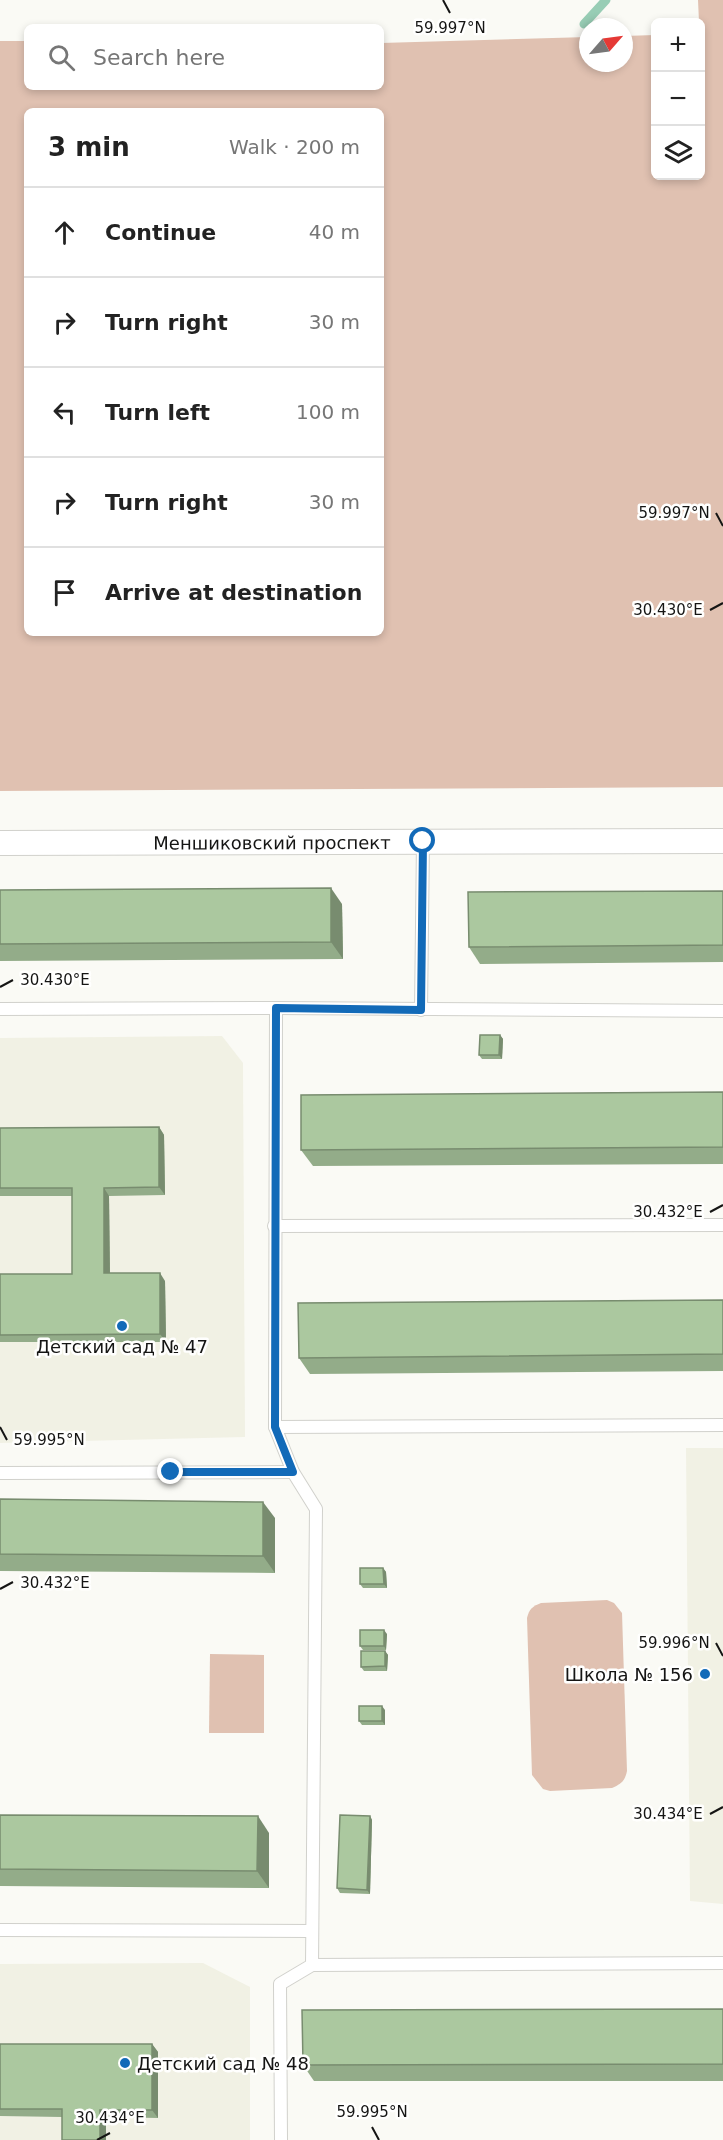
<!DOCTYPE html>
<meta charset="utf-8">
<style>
body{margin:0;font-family:"DejaVu Sans",sans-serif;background:#f2f2f2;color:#222}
.controls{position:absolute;right:18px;top:18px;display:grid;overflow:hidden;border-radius:9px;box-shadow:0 3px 9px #0003}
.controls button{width:54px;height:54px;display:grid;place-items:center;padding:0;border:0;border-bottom:2px solid #e0e0e0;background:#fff;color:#222;font:30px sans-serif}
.compass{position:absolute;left:579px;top:18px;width:54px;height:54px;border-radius:50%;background:#fff;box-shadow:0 3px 9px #0003;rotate:62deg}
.stop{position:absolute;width:18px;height:18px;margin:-14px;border:4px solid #126ab8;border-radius:50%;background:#fff}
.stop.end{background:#126ab8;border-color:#fff;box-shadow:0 2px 6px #0008}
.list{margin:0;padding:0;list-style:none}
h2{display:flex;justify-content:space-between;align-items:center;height:78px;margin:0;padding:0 24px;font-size:26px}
h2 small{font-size:20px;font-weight:400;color:#767676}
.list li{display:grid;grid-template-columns:39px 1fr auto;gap:18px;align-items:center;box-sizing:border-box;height:90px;padding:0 24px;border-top:2px solid #e0e0e0}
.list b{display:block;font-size:22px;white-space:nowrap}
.list em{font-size:20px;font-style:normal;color:#767676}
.icon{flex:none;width:33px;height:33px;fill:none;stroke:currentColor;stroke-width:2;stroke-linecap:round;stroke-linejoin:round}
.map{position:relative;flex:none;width:723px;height:2140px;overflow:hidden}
.search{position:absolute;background:#fff;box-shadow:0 3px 9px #0003;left:24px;top:24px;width:360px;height:66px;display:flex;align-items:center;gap:15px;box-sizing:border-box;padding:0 21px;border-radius:9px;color:#767676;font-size:22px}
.panel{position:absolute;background:#fff;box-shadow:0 3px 9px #0003;left:24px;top:108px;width:360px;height:528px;border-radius:9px}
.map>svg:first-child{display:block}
.built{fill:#f1f1e4}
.park{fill:#e0c1b1;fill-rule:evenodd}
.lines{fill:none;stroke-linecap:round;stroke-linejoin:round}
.stream{stroke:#98cdb5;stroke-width:9}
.lane-casing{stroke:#d1d1cc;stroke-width:14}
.street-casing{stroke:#d1d1cc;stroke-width:26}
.lane{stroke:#fff;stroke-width:12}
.street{stroke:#fff;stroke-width:24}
.wall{fill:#93ac89}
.shaded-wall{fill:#788c6f}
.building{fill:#abc89f;stroke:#788c6f;stroke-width:1.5}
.route{stroke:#126ab8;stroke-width:8}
.ticks{fill:none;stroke:#151514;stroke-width:2}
.poi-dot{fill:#126ab8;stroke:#fffffe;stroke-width:2}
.labels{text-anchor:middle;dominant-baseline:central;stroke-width:5;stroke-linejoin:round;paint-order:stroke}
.street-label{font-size:18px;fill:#151514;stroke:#fffffe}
.poi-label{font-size:18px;fill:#151514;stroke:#fffffe}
.ticks-label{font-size:15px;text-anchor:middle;fill:#151514;stroke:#fffffe;stroke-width:5;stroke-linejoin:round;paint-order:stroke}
</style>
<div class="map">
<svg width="723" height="2140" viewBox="0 0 723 2140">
<rect width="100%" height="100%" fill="#fafaf5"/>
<g class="built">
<path d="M222,1036L243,1063L245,1437L0,1443V1038Z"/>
<path d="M686,1448H723V1904L690,1901Z"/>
<path d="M203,1963L250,1987V2140H0V1964Z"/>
</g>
<g class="park">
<path d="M698,0H723V787L0,791V41H27V87H381V43L588,37V63H624V36L655,35L656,176H700V22H699ZM27,111H381V633H27Z"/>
<path d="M607,1600L614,1603L622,1613L627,1771C625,1781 621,1784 612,1788L550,1791L543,1789L532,1775L527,1618C529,1609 533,1606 541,1603Z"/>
<path d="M210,1654L264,1655V1733H209Z"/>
</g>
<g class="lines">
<path class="stream" d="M584,24L606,0"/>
<g class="lane-casing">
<g id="lane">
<path d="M276,1008L275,1427L293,1472L316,1509L312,1965L280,1984L281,2140"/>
<path d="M0,1009L276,1008L723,1011"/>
<path d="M421,1010L423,841"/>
<path d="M274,1226L723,1225"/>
<path d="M275,1427L723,1425"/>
<path d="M0,1473L293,1472"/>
<path d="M0,1930L311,1931"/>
<path d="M312,1965L723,1963"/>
</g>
</g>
<g class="street-casing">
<g id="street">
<path id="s1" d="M0,843L723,841"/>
</g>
</g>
<use href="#lane" class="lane"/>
<use href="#street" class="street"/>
</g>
<g class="wall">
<path d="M0,890L342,904L343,959L0,961Z"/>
<path d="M723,891V962L480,964L469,947Z"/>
<path d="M500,1035L503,1039L502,1059H482L479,1055Z"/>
<path d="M723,1092V1164L313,1166L301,1150Z"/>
<path d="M159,1127L164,1135L165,1195L109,1196L110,1273L165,1281L166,1342H0V1274H72V1196H0V1128Z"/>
<path d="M723,1300V1371L310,1374L299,1358Z"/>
<path d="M0,1499L275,1518V1573L0,1571Z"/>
<path d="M383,1568L386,1572L387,1588H363L360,1584Z"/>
<path d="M387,1634L386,1650H363L360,1646Z"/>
<path d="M385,1651L388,1655L387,1671H364L361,1667Z"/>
<path d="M385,1710V1725H362L359,1721Z"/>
<path d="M0,1815L269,1833V1888L0,1886Z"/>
<path d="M370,1816L372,1820L370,1894L340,1893L337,1888Z"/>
<path d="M723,2009V2081H314L303,2065Z"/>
<path d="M0,2044H152L158,2052V2118L106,2117V2140H62V2117L0,2116Z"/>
</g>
<g class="shaded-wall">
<path d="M331,888L342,904L343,959L331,942Z"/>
<path d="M500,1035L503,1039L502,1059L499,1055Z"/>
<path d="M159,1127L164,1135L165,1195L159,1187Z"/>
<path d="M104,1188L109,1196L110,1281L104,1273Z"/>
<path d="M160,1273L165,1281L166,1342L160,1334Z"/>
<path d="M263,1502L275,1518V1573L263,1556Z"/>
<path d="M383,1568L386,1572L387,1588L384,1584Z"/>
<path d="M384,1630L387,1634L386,1650L384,1646Z"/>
<path d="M385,1651L388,1655L387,1671L385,1666Z"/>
<path d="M382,1706L385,1710V1725L382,1721Z"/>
<path d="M258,1816L269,1833V1888L257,1871Z"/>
<path d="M370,1816L372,1820L370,1894L367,1890Z"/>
<path d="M152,2044L158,2052V2118L152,2110Z"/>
<path d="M100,2110L106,2117V2140H100Z"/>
</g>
<g class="building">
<path d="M331,888V942L0,944V890Z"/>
<path d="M723,891V945L469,947L468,892Z"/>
<path d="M480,1035H500L499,1055H479Z"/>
<path d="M723,1092V1147L301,1150V1095Z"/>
<path d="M159,1127V1187L104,1188V1273H160V1334L0,1335V1274H72V1188H0V1128Z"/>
<path d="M723,1300V1354L299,1358L298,1303Z"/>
<path d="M0,1499L263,1502V1556L0,1554Z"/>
<path d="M360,1568H383L384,1584H360Z"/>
<rect x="360" y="1630" width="24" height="16"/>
<path d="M361,1651H385V1666L361,1667Z"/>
<rect x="359" y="1706" width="23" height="15"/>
<path d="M0,1815L258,1816L257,1871L0,1869Z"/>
<path d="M340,1815L370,1816L367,1890L337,1888Z"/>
<path d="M723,2009V2064L303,2065L302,2010Z"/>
<path d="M0,2044H152V2110H100V2140H62V2109H0Z"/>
</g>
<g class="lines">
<path class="route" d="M171,1472H293L275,1427L276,1008L421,1010L423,841"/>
</g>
<path class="ticks" d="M443,0L450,13M716,513L723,526M710,610L723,603M0,987L13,980M710,1212L723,1205M0,1427L7,1440M0,1589L13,1582M716,1643L723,1656M710,1814L723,1807M372,2127L379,2140M97,2140L110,2133"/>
<g class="poi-dot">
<circle cx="122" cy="1326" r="6"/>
<circle cx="705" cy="1674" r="6"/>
<circle cx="125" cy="2063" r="6"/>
</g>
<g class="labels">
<g class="street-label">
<text stroke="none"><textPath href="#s1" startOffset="272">Меншиковский проспект</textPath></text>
</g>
<g class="poi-label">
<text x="122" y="1346">Детский сад № 47</text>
<text x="693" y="1674" text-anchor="end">Школа № 156</text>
<text x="137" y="2063" text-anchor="start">Детский сад № 48</text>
</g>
</g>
<g class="ticks-label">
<text x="450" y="33">59.997°N</text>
<text x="674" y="518">59.997°N</text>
<text x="668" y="615">30.430°E</text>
<text x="55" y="985">30.430°E</text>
<text x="668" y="1217">30.432°E</text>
<text x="49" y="1445">59.995°N</text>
<text x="55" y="1588">30.432°E</text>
<text x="674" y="1648">59.996°N</text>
<text x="668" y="1819">30.434°E</text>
<text x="372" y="2117">59.995°N</text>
<text x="110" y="2123">30.434°E</text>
</g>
</svg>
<div class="controls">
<button>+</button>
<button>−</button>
<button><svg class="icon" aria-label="layers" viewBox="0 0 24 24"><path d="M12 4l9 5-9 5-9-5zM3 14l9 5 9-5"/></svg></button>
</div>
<svg class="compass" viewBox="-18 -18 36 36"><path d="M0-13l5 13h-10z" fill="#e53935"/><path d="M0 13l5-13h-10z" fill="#767676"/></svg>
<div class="stop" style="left:423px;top:841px"></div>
<div class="stop end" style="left:171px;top:1472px"></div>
<div class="search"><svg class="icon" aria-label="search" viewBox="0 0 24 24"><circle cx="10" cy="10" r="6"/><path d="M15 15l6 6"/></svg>Search here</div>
<section class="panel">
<h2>3 min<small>Walk · 200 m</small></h2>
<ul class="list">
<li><svg class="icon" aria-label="ahead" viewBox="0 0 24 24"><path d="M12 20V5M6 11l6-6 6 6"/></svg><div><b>Continue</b></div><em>40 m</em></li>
<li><svg class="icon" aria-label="right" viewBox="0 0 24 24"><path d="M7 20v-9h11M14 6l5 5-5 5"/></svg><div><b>Turn right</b></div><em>30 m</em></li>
<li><svg class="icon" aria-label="left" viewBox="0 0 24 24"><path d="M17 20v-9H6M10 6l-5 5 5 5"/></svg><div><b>Turn left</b></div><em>100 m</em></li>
<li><svg class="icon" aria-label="right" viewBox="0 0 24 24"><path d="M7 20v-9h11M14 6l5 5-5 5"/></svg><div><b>Turn right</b></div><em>30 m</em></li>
<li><svg class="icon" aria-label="arrive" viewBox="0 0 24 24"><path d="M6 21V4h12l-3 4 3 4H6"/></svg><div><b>Arrive at destination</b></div></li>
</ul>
</section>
</div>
